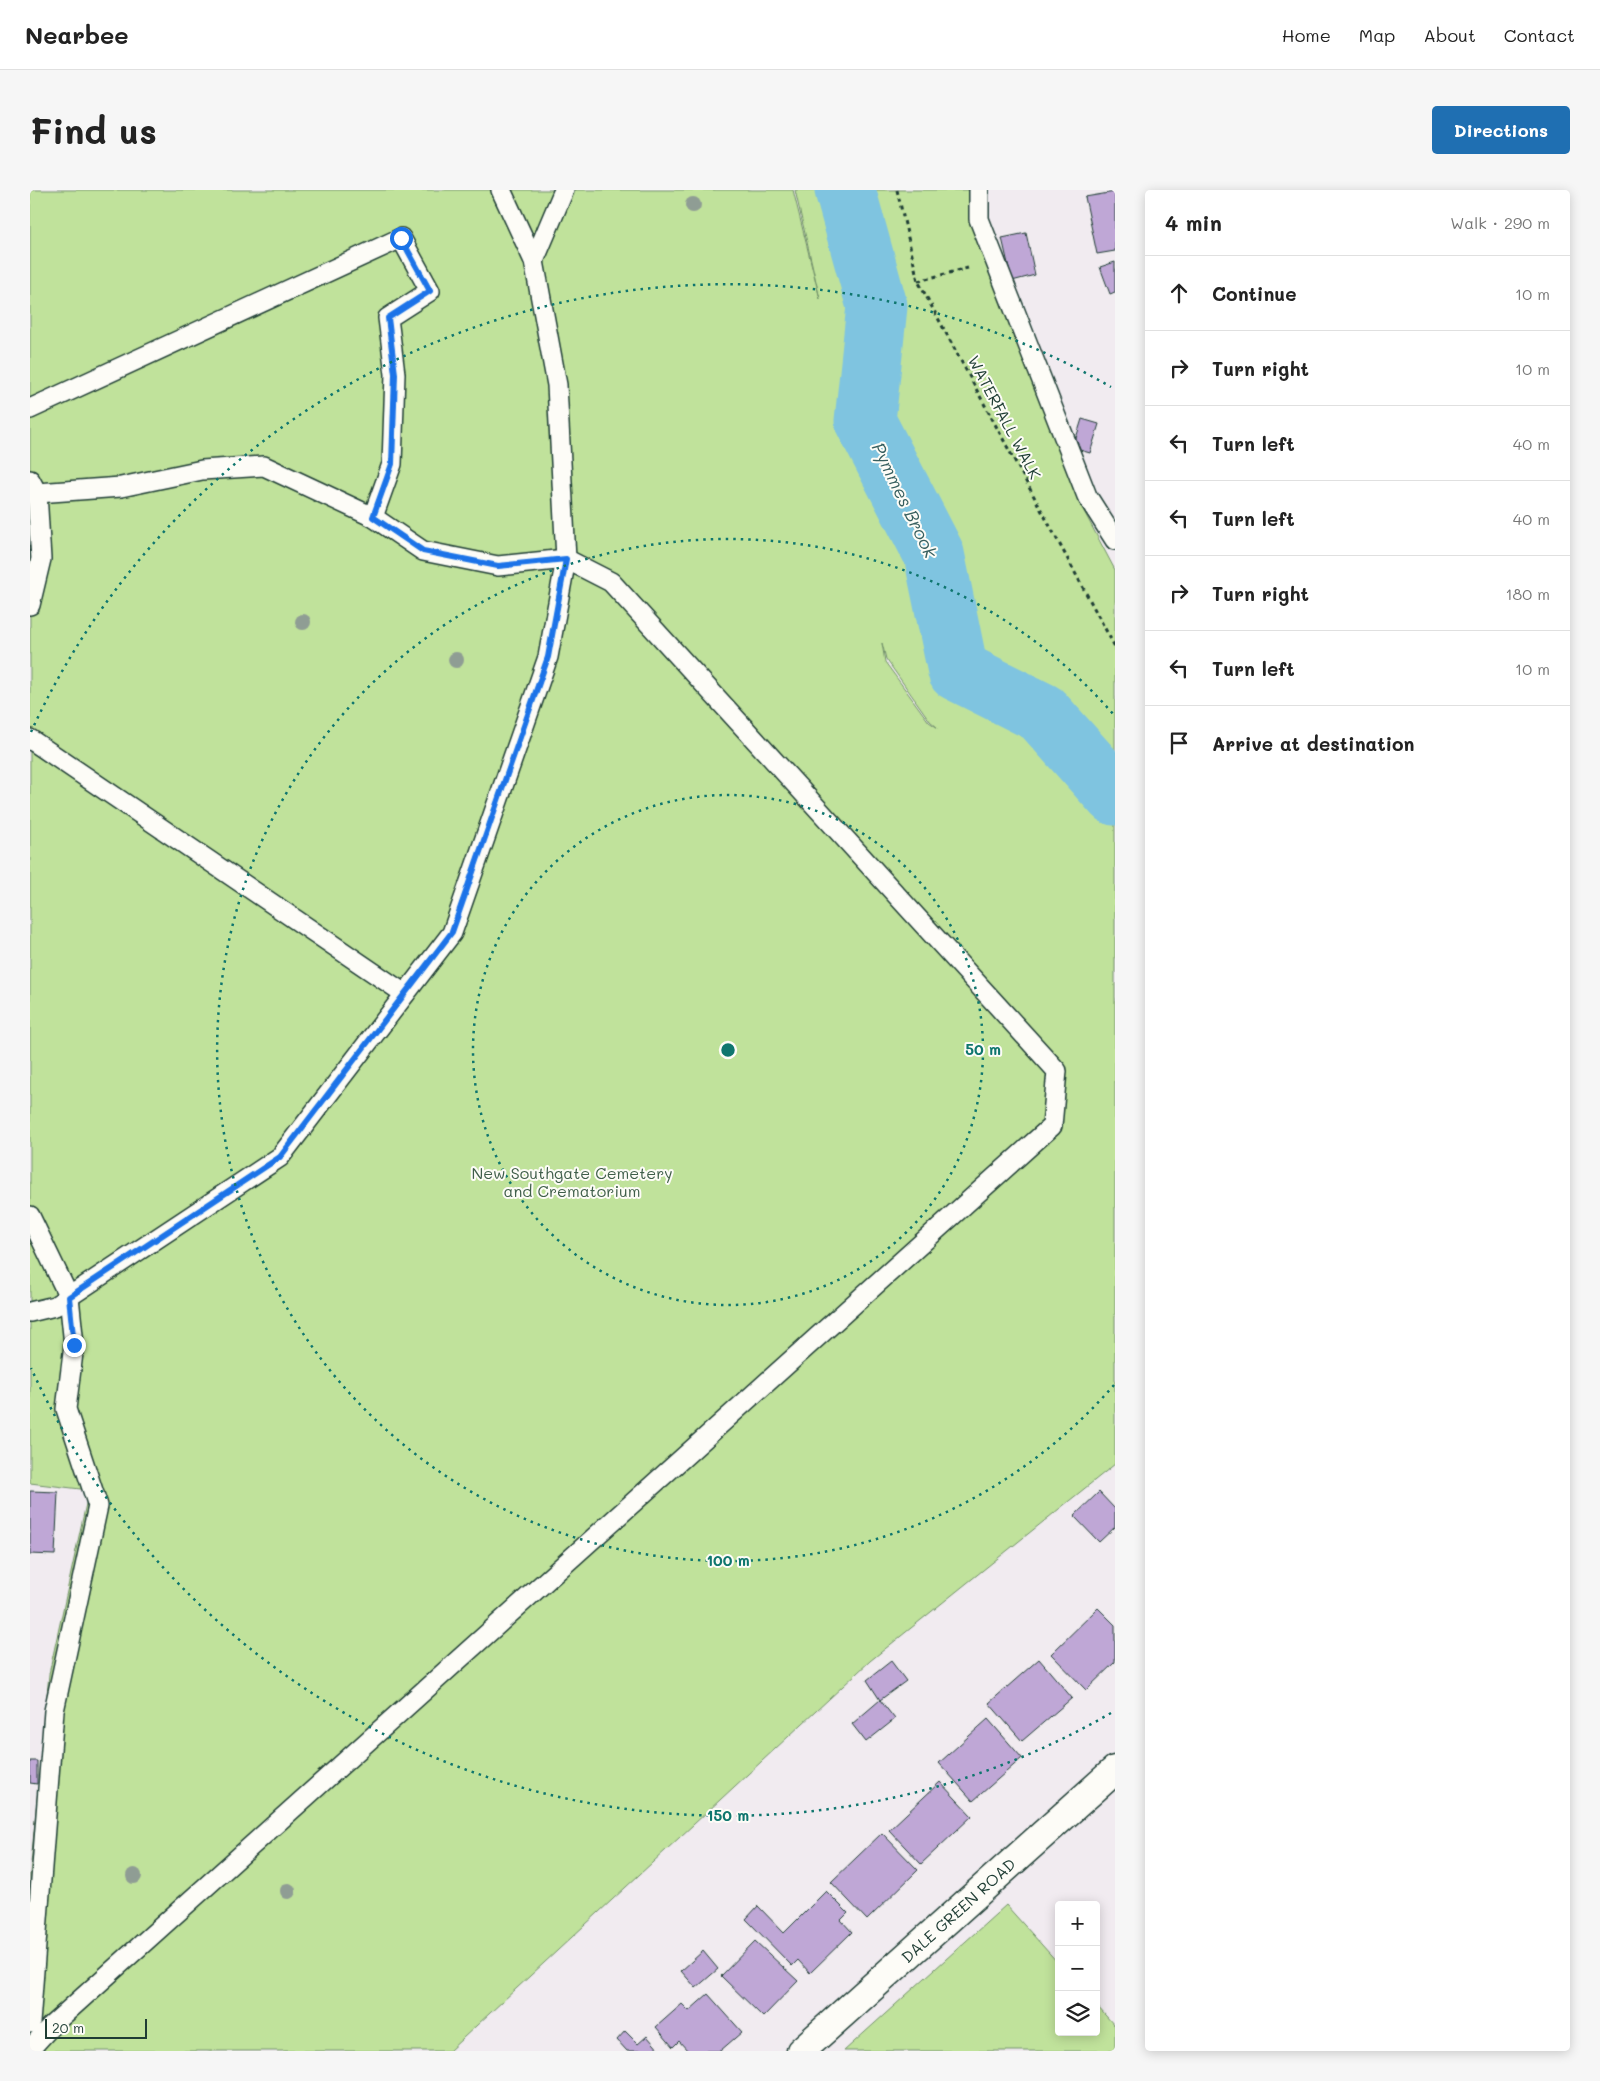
<!DOCTYPE html>
<meta charset="utf-8">
<style>
body{margin:0;font-family:Mali,sans-serif;background:#f6f6f6;color:#222}
.controls{position:absolute;right:15px;bottom:15px;display:grid;overflow:hidden;border-radius:5px;box-shadow:0 2px 12px #0003}
.controls button{width:45px;height:45px;display:grid;place-items:center;padding:0;border:0;border-bottom:1px solid #e0e0e0;background:#fff;color:#222;font:25px sans-serif}
.scale{position:absolute;left:15px;bottom:12px;width:102px;box-sizing:border-box;padding-left:5px;border:2px solid #1f3d34;border-top:0;font-size:14px;line-height:18px;white-space:nowrap;color:#1f3d34;-webkit-text-stroke:4px #fdfcf7;paint-order:stroke}
.stop{position:absolute;width:15px;height:15px;margin:-11px;border:4px solid #1a73e8;border-radius:50%;background:#fff}
.stop.end{background:#1a73e8;border-color:#fff;box-shadow:0 1px 5px #0008}
.list{margin:0;padding:0;list-style:none}
h2{display:flex;justify-content:space-between;align-items:center;height:65px;margin:0;padding:0 20px;font-size:21px}
h2 small{font-size:16px;font-weight:400;color:#767676}
.list li{display:grid;grid-template-columns:32px 1fr auto;gap:15px;align-items:center;box-sizing:border-box;height:75px;padding:0 20px;border-top:1px solid #e0e0e0}
.list b{display:block;font-size:19px;white-space:nowrap}
.list em{font-size:16px;font-style:normal;color:#767676}
.icon{flex:none;width:28px;height:28px;fill:none;stroke:currentColor;stroke-width:2;stroke-linecap:round;stroke-linejoin:round}
.map{position:relative;flex:none;width:1085px;height:1861px;overflow:hidden;border-radius:5px}
header{display:flex;align-items:center;gap:30px;box-sizing:border-box;height:70px;padding:0 25px;background:#fff;border-bottom:1px solid #e0e0e0}
header strong{font-size:24px}
nav{display:flex;gap:28px;margin-inline-start:auto;font-size:18px}
.intro{display:flex;align-items:center;justify-content:space-between;box-sizing:border-box;height:120px;padding:0 30px}
h1{margin:0;font-size:35px}
.button{padding:12px 22px;border-radius:5px;background:#1f6fb2;color:#fff;font-size:18px;font-weight:700}
main{display:flex;gap:30px;padding:0 30px}
aside{flex:1;background:#fff;border-radius:5px;box-shadow:0 2px 12px #0003}
.map>svg:first-child{display:block}
.green{fill:#c0e29b;stroke:#709068;fill-rule:evenodd}
.lines{fill:none;stroke-linecap:round;stroke-linejoin:round}
.river{stroke:#7fc4e0;stroke-width:61}
.building{fill:#bfa7d6;stroke:#1f3d34}
.lane-casing{stroke:#1f3d34;stroke-width:22}
.street-casing{stroke:#1f3d34;stroke-width:31}
.path{stroke:#1f3d34;stroke-width:3;stroke-dasharray:4 4;stroke-linecap:butt}
.lane{stroke:#fdfcf7;stroke-width:19}
.street{stroke:#fdfcf7;stroke-width:28}
.tree{fill:#8f9d94}
.route{stroke:#1a73e8;stroke-width:6}
.ring{fill:none;stroke:#0f766e;stroke-width:2.5;stroke-dasharray:2.5 5}
.labels{text-anchor:middle;dominant-baseline:central;stroke-width:4;stroke-linejoin:round;paint-order:stroke}
.street-label{font-size:16px;fill:#1f3d34;stroke:#fdfcf7}
.park-label{font-size:16px;fill:#3f5e49;stroke:#fdfcf7}
.water-label{font-size:18px;font-style:italic;fill:#375f5f;stroke:#fdfcf7}
.centre{fill:#0f766e;stroke:#fdfcf7;stroke-width:2.5}
.ring-label{font-size:15px;text-anchor:middle;font-weight:bold;fill:#0f766e;stroke:#fdfcf7;stroke-width:4;stroke-linejoin:round;paint-order:stroke}
</style>
<header>
<strong>Nearbee</strong>
<nav><a>Home</a><a>Map</a><a>About</a><a>Contact</a></nav>
</header>
<div class="intro"><h1>Find us</h1><a class="button">Directions</a></div>
<main>
<div class="map">
<svg width="1085" height="1861" viewBox="0 0 1085 1861">
<rect width="100%" height="100%" fill="#f1ebf0"/>
<filter id="ink" filterUnits="userSpaceOnUse"><feTurbulence type="fractalNoise" baseFrequency=".02" numOctaves="2"/><feDisplacementMap in="SourceGraphic" scale="10" xChannelSelector="R" yChannelSelector="G"/><feConvolveMatrix kernelMatrix="1 2 1 2 8 2 1 2 1" color-interpolation-filters="sRGB"/></filter>
<g filter="url(#ink)">
<g class="green">
<path d="M0,0H763L790,109L765,0H939L940,31L1049,312L1085,380V1274L840,1471L419,1861H0V1684L19,1484L59,1300L0,1293ZM852,453L856,469L900,531L908,538L899,532L855,472Z"/>
<path d="M976,1715L1029,1774V1842H1066V1815L1085,1836V1861H814Z"/>
</g>
<g class="lines">
<path class="river" d="M815,0L847,116L835,231L904,364L928,481L1012,523L1085,605"/>
</g>
<g class="building">
<path d="M1085,2V61L1067,64L1055,7Z"/>
<path d="M996,43L1005,85L982,91L972,48Z"/>
<path d="M1085,72V102L1080,104L1070,77Z"/>
<path d="M1052,229L1069,234L1060,263L1043,258Z"/>
<path d="M0,1301L28,1302L25,1365L0,1364Z"/>
<path d="M1069,1302L1085,1319V1337L1069,1352L1044,1326Z"/>
<path d="M1068,1418L1085,1435V1472L1056,1500L1021,1464Z"/>
<path d="M1009,1469L1042,1508L992,1551L959,1513Z"/>
<path d="M861,1471L876,1491L850,1510L837,1490Z"/>
<path d="M850,1510L865,1529L836,1552L822,1534Z"/>
<path d="M958,1529L992,1568L943,1611L909,1573Z"/>
<path d="M0,1571H7V1594L0,1593Z"/>
<path d="M910,1592L942,1626L891,1674L859,1640Z"/>
<path d="M852,1643L888,1680L837,1730L801,1692Z"/>
<path d="M796,1701L818,1723L811,1730L822,1742L780,1783L768,1770L762,1776L716,1729L728,1716L754,1743Z"/>
<path d="M725,1751L768,1791L733,1827L691,1786Z"/>
<path d="M673,1761L688,1779L666,1798L651,1781Z"/>
<path d="M678,1804L712,1842L690,1861H658L649,1851L643,1857L626,1837L652,1814L659,1821Z"/>
<path d="M595,1841L608,1854L617,1846L630,1861H597L587,1850Z"/>
</g>
<g class="lines">
<g class="lane-casing">
<g id="lane">
<path d="M949,0V29L1057,306L1085,350"/>
<path d="M504,71L534,0"/>
<path d="M0,219L371,48L400,101L358,128L365,184L362,274L343,327"/>
<path d="M0,290L7,303L11,369L0,415"/>
<path d="M0,549L375,804"/>
<path d="M0,1026L39,1107L44,1155L36,1219L68,1316L24,1521L0,1833"/>
<path d="M0,1122L25,1116L250,967L422,743L518,467L536,369L527,195L504,71L471,0"/>
<path d="M0,1859L21,1836L1022,936L1027,881L581,392L536,369L468,376L393,361L343,327L234,276L172,280L91,297L7,303"/>
</g>
</g>
<g class="street-casing">
<path id="street" d="M771,1861L1085,1580"/>
</g>
<g class="path">
<path d="M867,0L888,91L1085,457"/>
<path d="M888,91L938,78"/>
</g>
<use href="#lane" class="lane"/>
<use href="#street" class="street"/>
</g>
<g class="tree">
<circle cx="663" cy="15" r="8"/>
<circle cx="273" cy="432" r="8"/>
<circle cx="426" cy="470" r="8"/>
<circle cx="104" cy="1686" r="8"/>
<circle cx="258" cy="1701" r="8"/>
</g>
</g>
<g class="lines" filter="url(#ink)">
<path class="route" d="M44,1155L39,1107L250,967L422,742L518,467L536,369L468,376L393,361L343,327L362,274L365,184L358,128L400,101L371,48"/>
</g>
<g class="ring">
<circle cx="698" cy="860" r="255"/>
<path d="M1084 1195A511 511 0 1 1 1084 525"/>
<path d="M1081 1523A766 766 0 0 1 1 1178M1 542A766 766 0 0 1 1081 197"/>
</g>
<g class="labels">
<g class="street-label">
<text transform="translate(975 227) rotate(62)">WATERFALL WALK</text>
<text transform="translate(928 1720) rotate(-42)">DALE GREEN ROAD</text>
</g>
<g class="park-label">
<text x="542" y="982">New Southgate Cemetery<tspan x="542" dy="18">and Crematorium</tspan></text>
</g>
<g class="water-label">
<text transform="translate(875 310) rotate(64)">Pymmes Brook</text>
</g>
</g>
<circle cx="698" cy="860" r="8" class="centre"/>
<g class="ring-label">
<text x="953" y="865">50 m</text>
<text x="698" y="1376">100 m</text>
<text x="698" y="1631">150 m</text>
</g>
</svg>
<div class="controls">
<button>+</button>
<button>−</button>
<button><svg class="icon" aria-label="layers" viewBox="0 0 24 24"><path d="M12 4l9 5-9 5-9-5zM3 14l9 5 9-5"/></svg></button>
</div>
<div class="scale">20 m</div>
<div class="stop" style="left:371px;top:48px"></div>
<div class="stop end" style="left:44px;top:1155px"></div>
</div>
<aside>
<h2>4 min<small>Walk · 290 m</small></h2>
<ul class="list">
<li><svg class="icon" aria-label="ahead" viewBox="0 0 24 24"><path d="M12 20V5M6 11l6-6 6 6"/></svg><div><b>Continue</b></div><em>10 m</em></li>
<li><svg class="icon" aria-label="right" viewBox="0 0 24 24"><path d="M7 20v-9h11M14 6l5 5-5 5"/></svg><div><b>Turn right</b></div><em>10 m</em></li>
<li><svg class="icon" aria-label="left" viewBox="0 0 24 24"><path d="M17 20v-9H6M10 6l-5 5 5 5"/></svg><div><b>Turn left</b></div><em>40 m</em></li>
<li><svg class="icon" aria-label="left" viewBox="0 0 24 24"><path d="M17 20v-9H6M10 6l-5 5 5 5"/></svg><div><b>Turn left</b></div><em>40 m</em></li>
<li><svg class="icon" aria-label="right" viewBox="0 0 24 24"><path d="M7 20v-9h11M14 6l5 5-5 5"/></svg><div><b>Turn right</b></div><em>180 m</em></li>
<li><svg class="icon" aria-label="left" viewBox="0 0 24 24"><path d="M17 20v-9H6M10 6l-5 5 5 5"/></svg><div><b>Turn left</b></div><em>10 m</em></li>
<li><svg class="icon" aria-label="arrive" viewBox="0 0 24 24"><path d="M6 21V4h12l-3 4 3 4H6"/></svg><div><b>Arrive at destination</b></div></li>
</ul>
</aside>
</main>
